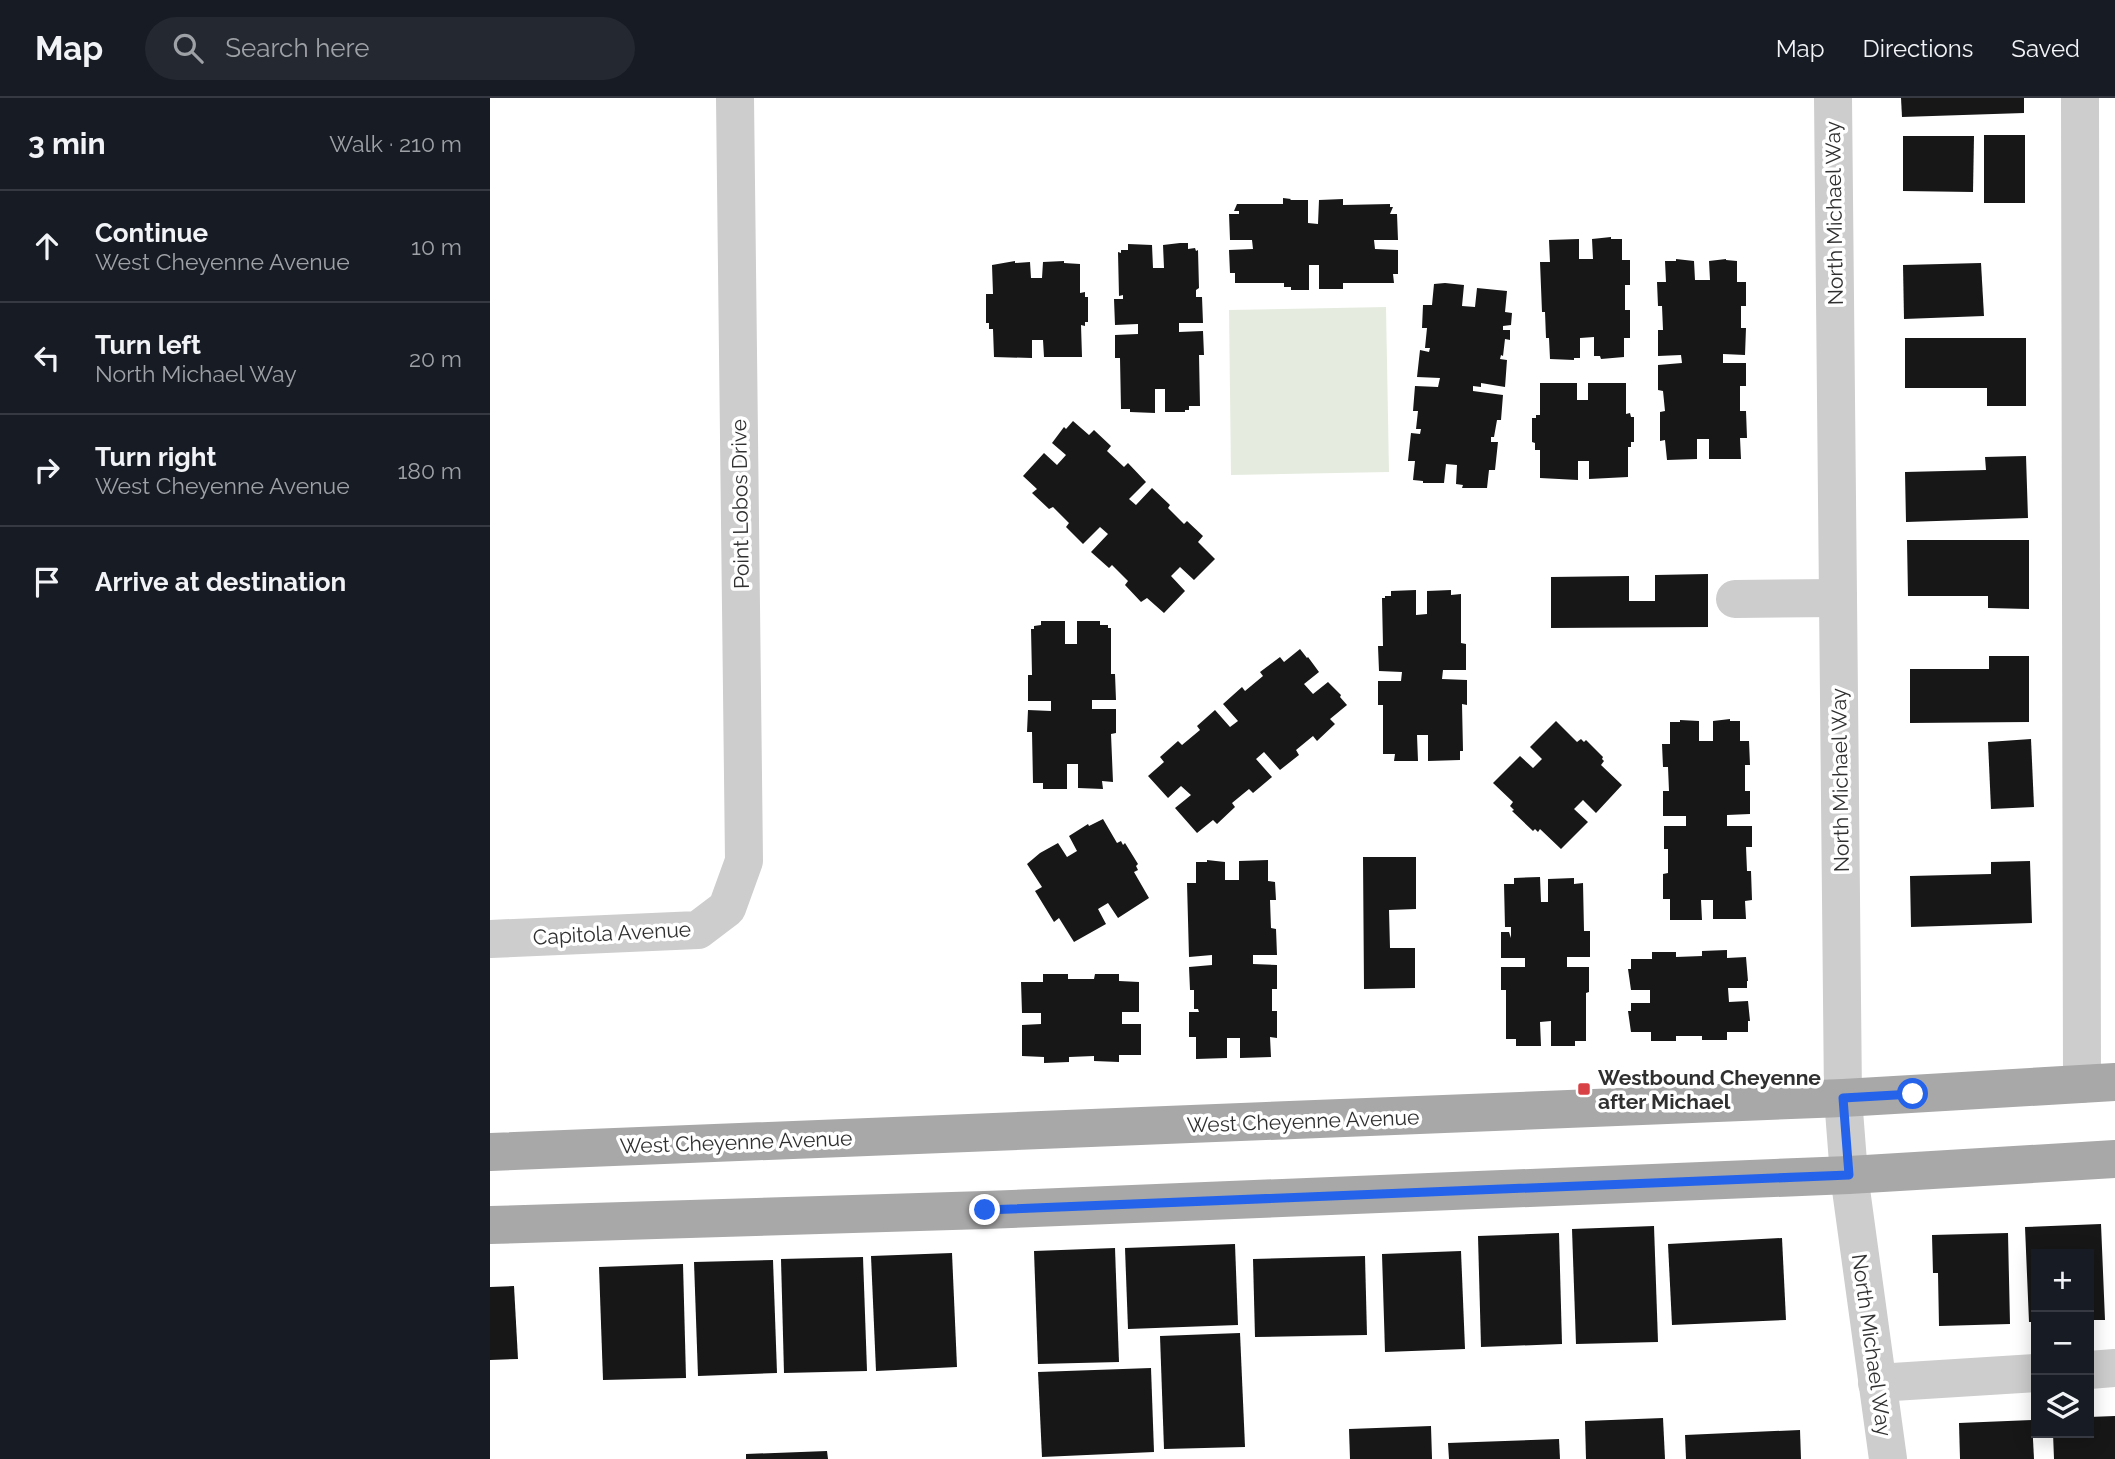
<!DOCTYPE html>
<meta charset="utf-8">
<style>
body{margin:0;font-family:Raleway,sans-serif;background:#242831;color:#f1f3f6}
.controls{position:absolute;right:21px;bottom:21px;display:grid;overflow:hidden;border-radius:0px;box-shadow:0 4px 18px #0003}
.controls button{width:63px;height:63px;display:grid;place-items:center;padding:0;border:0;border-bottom:2px solid #363941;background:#171b24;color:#f1f3f6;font:35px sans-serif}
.stop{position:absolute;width:21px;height:21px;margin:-16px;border:5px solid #2563eb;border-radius:50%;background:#fff}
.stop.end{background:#2563eb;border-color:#fff;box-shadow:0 2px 7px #0008}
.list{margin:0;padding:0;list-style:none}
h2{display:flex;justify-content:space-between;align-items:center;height:91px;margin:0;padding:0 28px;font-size:30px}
h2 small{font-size:23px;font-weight:400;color:#9ea1a6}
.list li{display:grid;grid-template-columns:46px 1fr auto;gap:21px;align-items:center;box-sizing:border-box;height:112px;padding:0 28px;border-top:2px solid #363941}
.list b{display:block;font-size:26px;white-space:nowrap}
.list p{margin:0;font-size:23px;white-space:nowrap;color:#9ea1a6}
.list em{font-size:23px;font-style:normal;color:#9ea1a6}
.icon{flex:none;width:38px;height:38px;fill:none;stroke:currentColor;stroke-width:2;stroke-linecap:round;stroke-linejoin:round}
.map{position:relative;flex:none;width:1625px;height:1361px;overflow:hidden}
header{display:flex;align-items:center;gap:42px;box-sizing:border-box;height:98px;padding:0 35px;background:#171b24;border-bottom:2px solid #363941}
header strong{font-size:33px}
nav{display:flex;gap:38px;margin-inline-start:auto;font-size:24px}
.search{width:490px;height:63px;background:#242831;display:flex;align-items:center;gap:18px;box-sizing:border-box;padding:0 24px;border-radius:38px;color:#9ea1a6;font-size:26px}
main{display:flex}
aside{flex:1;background:#171b24}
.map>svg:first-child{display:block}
.green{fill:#e5ecdf}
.building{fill:#171717}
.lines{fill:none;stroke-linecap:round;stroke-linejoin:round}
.minor{stroke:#cdcdcd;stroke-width:38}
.major{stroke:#a8a8a8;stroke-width:38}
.route{stroke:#2563eb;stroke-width:9}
.poi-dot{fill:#d84145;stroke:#fff;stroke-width:2.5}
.labels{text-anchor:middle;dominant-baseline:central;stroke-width:7;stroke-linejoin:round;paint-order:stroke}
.street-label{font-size:21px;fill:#303030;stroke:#fff}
.poi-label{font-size:21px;font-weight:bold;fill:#303030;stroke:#fff;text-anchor:start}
</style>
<header>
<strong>Map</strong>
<div class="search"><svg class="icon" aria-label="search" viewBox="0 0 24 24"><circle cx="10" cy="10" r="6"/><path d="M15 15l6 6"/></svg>Search here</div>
<nav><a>Map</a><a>Directions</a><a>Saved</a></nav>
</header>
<main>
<aside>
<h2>3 min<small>Walk · 210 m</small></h2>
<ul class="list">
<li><svg class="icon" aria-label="ahead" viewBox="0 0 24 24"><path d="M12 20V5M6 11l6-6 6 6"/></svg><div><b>Continue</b><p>West Cheyenne Avenue</p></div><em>10 m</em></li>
<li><svg class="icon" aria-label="left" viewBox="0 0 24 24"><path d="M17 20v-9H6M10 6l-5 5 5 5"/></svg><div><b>Turn left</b><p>North Michael Way</p></div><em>20 m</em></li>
<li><svg class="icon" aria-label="right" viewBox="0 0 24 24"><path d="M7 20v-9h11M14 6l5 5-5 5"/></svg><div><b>Turn right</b><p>West Cheyenne Avenue</p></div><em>180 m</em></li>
<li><svg class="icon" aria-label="arrive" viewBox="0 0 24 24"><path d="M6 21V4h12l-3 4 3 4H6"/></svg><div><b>Arrive at destination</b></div></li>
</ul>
</aside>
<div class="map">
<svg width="1625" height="1361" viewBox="0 0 1625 1361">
<rect width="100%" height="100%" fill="#fff"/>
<path class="green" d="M896,209L899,374L741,377L739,212Z"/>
<g class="building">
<path d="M1411,0H1534V15L1412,19Z"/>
<rect x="1494" y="37" width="41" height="68"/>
<path d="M1413,38H1484L1483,94L1413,93Z"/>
<path d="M793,100L801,101L800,102H818V125L828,126L829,102L853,101V107L900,106V109H903L900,116H907L908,142H884L885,151L908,152V176H903L904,185H853V191H829V167H819V192H801V189H794V185H745V175H740L739,152L763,151L762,142H740L739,116H749V113H744L747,106H793Z"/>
<path d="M1121,139V141H1132V162H1140V187H1135V212H1140V240H1134V259L1111,261L1110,258H1104V239L1090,240V260H1084V262L1060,261L1059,240H1056L1055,214H1052L1050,164H1060L1059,142L1089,141V161H1103L1102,141Z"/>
<path d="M690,145H698V151L705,150L706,153L708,152L709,190L706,192V199H712L713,225H689V234L713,233L714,257H709L710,308H699V312H695V314H675V291H665V315L640,314V311H631L630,260H625V237L648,236V226L625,227L624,201H633V197L629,198L628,154L631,155V152H638V146L662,147L663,170H674L673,147Z"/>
<path d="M1186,161L1204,163L1205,182H1220L1219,163L1236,161V162L1247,163V184H1256V208H1251V230H1256L1255,257L1233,256V265H1256V288H1250V313H1256L1257,340H1250L1251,361H1219V341H1207V361L1177,362L1175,342L1170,343V314L1175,313L1173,293L1168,292V267L1192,265L1191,257L1168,258V232H1173L1172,208H1168L1167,184H1176L1175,163H1186Z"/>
<path d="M525,163V165L540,164L541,180H552L553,164L574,163V165L590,166V195L595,194V199H598V224H595V228L591,227L592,259H554L553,242H542V260L504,259L503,231H499V225H496V196H503L502,167Z"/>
<path d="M1491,165L1494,218L1414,221L1413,167Z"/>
<path d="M955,185L974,187L972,208L985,209L987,190L1017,193L1015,214L1022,215L1021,227L1013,228V232H1020V242L1015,241L1013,258L1011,257L1010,261L1017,262L1015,289L991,285V289L983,288V293L1013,297L1011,322H1007L1004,339H1001V344H1008L1005,372H999L997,390H972L973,387L966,386L967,367L956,366L954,385H933V383L923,382L925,363H918L921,335L930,336L931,331H926L928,313H923L925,288L948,289L950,280L927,279L930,252L939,254L940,250H935L937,230H932L933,207H942L944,186Z"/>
<path d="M1415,240H1536V308H1497V290H1415Z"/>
<path d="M1050,285H1087V302H1098V285H1136V316L1140,315L1141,319H1144V344H1141V349H1138V379L1099,381V363H1088V382L1050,380V352H1045V345L1042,344V320H1046V317H1050Z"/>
<path d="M583,323L599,337L604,332L621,348L617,353L634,369L638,365L656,384L639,401L646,407L662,390L680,407L678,410L694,426L697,423L713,438L708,444L725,461L704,482L690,469L681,478L695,493L674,515L657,500L651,504L635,487L638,483L622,467L619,470L601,454L618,436L610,429L593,446L576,429L579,425L563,409L559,411L542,395L547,391L533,378L554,355L567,367L576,357L562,345L574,329L576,331Z"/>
<path d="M1536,358L1538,420L1416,424L1415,374L1496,372L1495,359Z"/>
<path d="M1417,442H1539V511L1498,510V498H1418Z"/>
<path d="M1218,476V529L1061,530V479L1139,478V503H1165V477Z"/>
<path d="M926,492V517L937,516V493L961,492V497L971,496V545L976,546V572H953L952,581L977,582V607L972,606L973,653H970V662L938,663V637H927L928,663H904L905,656H893V607H888V583H911L912,574L889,573L888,548H893L892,500H895V498H901V493Z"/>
<path d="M551,523H575V546H587V523H610V527H618V530H621V576H625L626,602H602V611H626V635L621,636L623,684L612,683L613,691L588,690V666H577V691H553V685H543L542,634H537L538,612L561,613V603H538V577H542L541,531H544V528L551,527Z"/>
<path d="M810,551L817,560L818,559L829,574L814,586L823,596L838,584L851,597L850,599L857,607L840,621L845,626L827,643L823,638L806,652L809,657L790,672L774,654L766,661L782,679L763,695L759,691L742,705L745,709L727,726L723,722L707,735L685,710L701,697L691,688L678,700L658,678L674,664L670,659L688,643L692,647L710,632L707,628L725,612L740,629L748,623L733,606L752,589L755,593L773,578L770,574L790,559L794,564Z"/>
<path d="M1499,558H1539V624L1420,625V571H1499Z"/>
<path d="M1240,621V623H1250V643H1259L1260,667H1255V693H1260V716L1237,717V728H1262V749H1256L1257,773H1261L1262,802L1255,803L1256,821H1223V802H1211L1212,822H1180V801H1173V776L1178,775V751H1174V728H1196V718H1173V693H1179L1178,669H1173L1172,646H1180V624H1190V622L1209,623V643H1223V623Z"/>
<path d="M1066,623L1087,644L1091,641L1094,644L1096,642L1113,659L1112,661L1114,663L1111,667L1132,687L1106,715L1093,702L1084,711L1098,724L1071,751L1050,731L1048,734L1045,731L1043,733L1022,713L1024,712L1020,708L1023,704L1003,685L1030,658L1043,670L1052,661L1040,649Z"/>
<path d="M1541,641L1544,709L1501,711L1498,644Z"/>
<path d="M613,721L627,745L631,743L633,747L635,745L648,766L646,768L648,772L644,774L659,800L628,820L618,805L608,811L616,826L584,844L569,820L564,824L545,793L552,789L537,766L550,755L568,745L577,759L587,753L579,738L598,726L599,728Z"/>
<path d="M873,759H926V811L899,812L900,850H925V890L874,891Z"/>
<path d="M717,762L735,764V782H749V763L778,762V783L785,784L786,802H780L781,830L786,831L787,857H763V866L787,867V891H782V913H787V940L780,939L781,959L750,960V940H737V960L706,961V939H699V914H709L708,911H704V892H700L699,869L722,867V857L699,859L697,785H706V764H717Z"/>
<path d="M1540,763L1542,825L1421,829L1420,778L1501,776V764Z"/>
<path d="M1050,779L1051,804H1058V781L1084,780V786L1093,785L1094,833H1100V859H1077V869H1099V894L1096,895V943H1085V948H1061V923L1050,924L1051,948H1026V941H1016V892H1011V869H1035V860H1011V834H1019L1021,840V829H1015L1014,786H1024V780Z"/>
<path d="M1237,852V860L1256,859L1258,883H1257V890H1238L1239,904L1258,903L1260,923H1258V934H1237V942H1212V938H1186V943H1161V934H1141L1138,913H1141V905H1160V892H1141L1138,871H1141V861H1162V854H1186V859L1212,858V853Z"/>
<path d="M553,876H578V881H604L605,876H629V883L649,884V914H632V926H651V957H629V964L604,963V958L579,959V964L554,965V959L532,958V927L551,926V915H532L531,884H553Z"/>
<path d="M1611,1126L1615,1222H1599V1156H1546V1224H1539L1535,1129Z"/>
<path d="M1164,1128L1168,1244L1086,1246L1082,1131Z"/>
<path d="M1069,1135L1072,1246L991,1249L988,1138Z"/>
<path d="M1518,1135L1520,1226L1449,1228L1448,1175H1443L1442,1137Z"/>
<path d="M1292,1140L1296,1222L1182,1227L1178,1146Z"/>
<path d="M745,1146L748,1227L638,1231L635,1150Z"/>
<path d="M625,1150L629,1264L548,1266L544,1153Z"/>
<path d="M971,1153L975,1251L895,1254L892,1156Z"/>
<path d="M462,1155L467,1269L386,1273L381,1158Z"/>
<path d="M875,1158L877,1237L765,1239L763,1161Z"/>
<path d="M373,1159L377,1273L294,1275L291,1161Z"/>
<path d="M283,1162L287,1275L208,1278L204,1164Z"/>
<path d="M193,1166L196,1280L113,1282L109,1169Z"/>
<path d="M24,1188L28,1261L0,1262V1189Z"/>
<path d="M750,1235L755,1349L674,1351L670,1238Z"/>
<path d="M661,1270L664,1354L552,1359L548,1274Z"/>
<path d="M1625,1318V1361H1564L1563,1335H1599V1319Z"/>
<path d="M1173,1320L1175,1361H1096L1095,1323Z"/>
<path d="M1542,1322L1544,1361H1470L1469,1325Z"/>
<path d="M941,1328L942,1361H860L859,1331Z"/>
<path d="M1310,1332L1311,1361H1196L1195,1337Z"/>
<path d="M1069,1341L1070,1361H959L958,1345Z"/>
<path d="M337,1353L338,1361H256V1356Z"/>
</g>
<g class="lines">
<g class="minor">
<path d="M1343,0L1353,1000L1359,1077L1398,1361"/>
<path d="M1590,0L1592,986"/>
<path d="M1245,501L1348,500"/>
<path d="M0,841L208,832L237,810L254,763L245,0"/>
<path d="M1599,1272L1625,1270"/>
<path d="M1387,1285L1546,1275"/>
</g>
<g class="major">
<path d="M0,1054L1353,1000L1625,984"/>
<path d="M0,1127L495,1112L1359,1077L1625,1061"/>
</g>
</g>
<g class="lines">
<path class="route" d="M495,1112L1359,1077L1353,1000L1423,996"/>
</g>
<rect class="poi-dot" x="1087" y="984" width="14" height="14" rx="3.5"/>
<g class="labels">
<g class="street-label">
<text transform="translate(1344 115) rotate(-91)">North Michael Way</text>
<text transform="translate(250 406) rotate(-91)">Point Lobos Drive</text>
<text transform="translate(1350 682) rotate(-91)">North Michael Way</text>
<text transform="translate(122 835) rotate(-3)">Capitola Avenue</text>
<text transform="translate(813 1023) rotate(-2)">West Cheyenne Avenue</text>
<text transform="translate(246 1044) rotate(-2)">West Cheyenne Avenue</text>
<text transform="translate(1382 1247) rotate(82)">North Michael Way</text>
</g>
<g class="poi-label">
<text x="1108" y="979">Westbound Cheyenne<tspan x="1108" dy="24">after Michael</tspan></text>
</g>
</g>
</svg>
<div class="controls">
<button>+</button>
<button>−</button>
<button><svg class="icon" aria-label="layers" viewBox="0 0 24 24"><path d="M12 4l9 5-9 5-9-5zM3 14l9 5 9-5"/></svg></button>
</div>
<div class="stop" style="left:1423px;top:996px"></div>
<div class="stop end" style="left:495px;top:1112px"></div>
</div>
</main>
